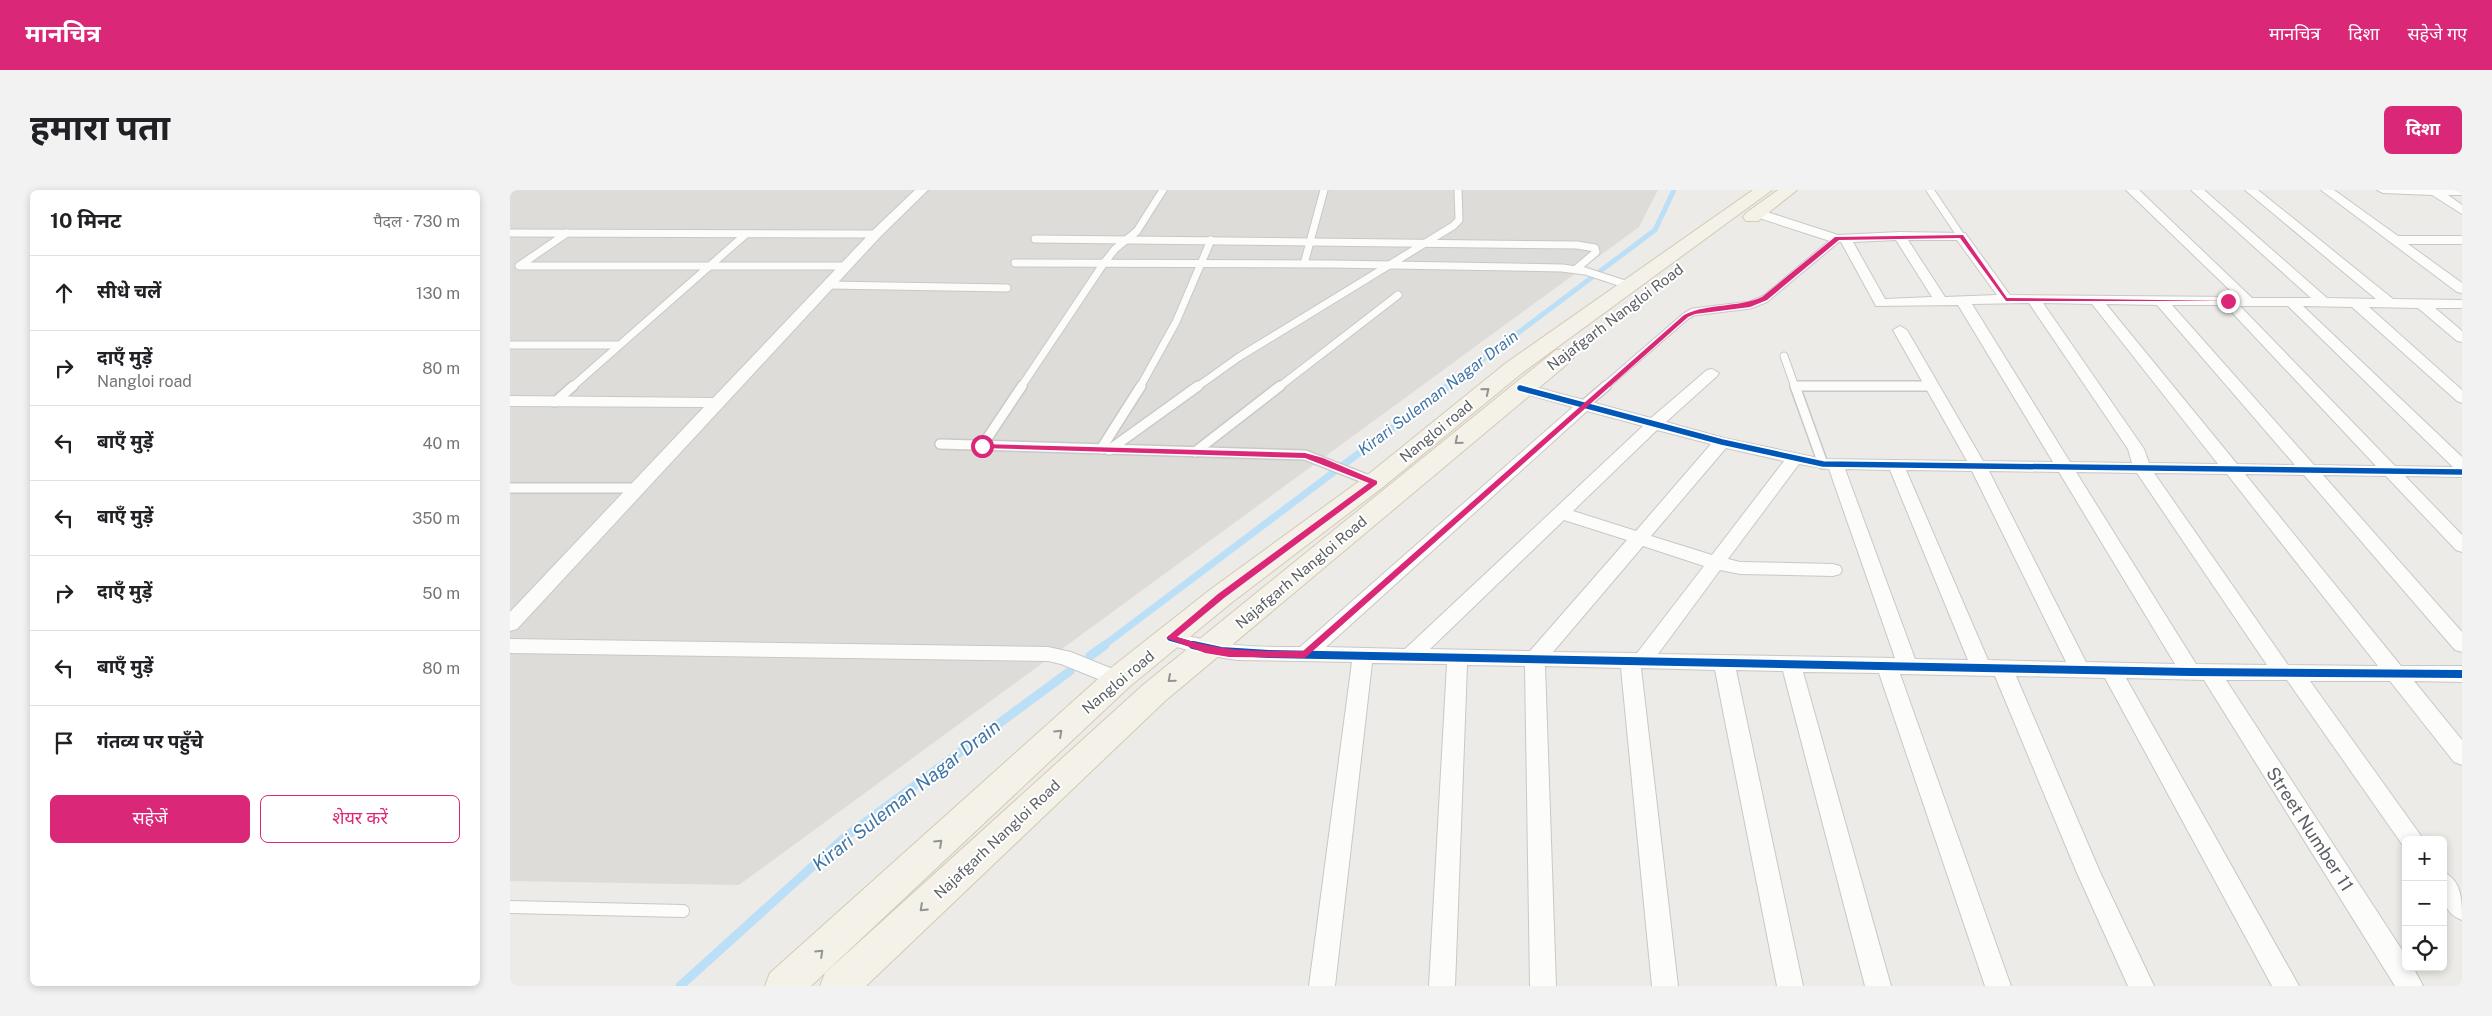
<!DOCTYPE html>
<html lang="hi">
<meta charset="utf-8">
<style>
body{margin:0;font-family:"Public Sans","Noto Sans Devanagari",sans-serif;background:#f2f2f2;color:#202124}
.controls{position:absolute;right:15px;bottom:15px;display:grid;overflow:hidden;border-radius:8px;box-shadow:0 2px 8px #0003}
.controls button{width:45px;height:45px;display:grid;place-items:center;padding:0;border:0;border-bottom:1px solid #e0e0e0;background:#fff;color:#202124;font:25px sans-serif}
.stop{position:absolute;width:15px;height:15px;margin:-11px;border:4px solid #db2777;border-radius:50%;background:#fff}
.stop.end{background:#db2777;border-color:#fff;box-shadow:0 1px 5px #0008}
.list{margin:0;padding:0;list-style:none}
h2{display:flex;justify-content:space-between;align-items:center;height:65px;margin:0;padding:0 20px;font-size:21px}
h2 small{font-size:16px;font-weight:400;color:#757577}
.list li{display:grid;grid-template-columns:32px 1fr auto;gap:15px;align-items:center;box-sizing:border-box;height:75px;padding:0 20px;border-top:1px solid #e0e0e0}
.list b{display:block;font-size:19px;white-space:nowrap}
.list p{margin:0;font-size:16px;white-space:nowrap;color:#757577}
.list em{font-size:16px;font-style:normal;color:#757577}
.actions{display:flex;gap:10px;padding:15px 20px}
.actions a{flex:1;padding:11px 0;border:1px solid #db2777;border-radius:8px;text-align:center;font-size:18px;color:#db2777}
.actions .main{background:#db2777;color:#fff}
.icon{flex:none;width:28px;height:28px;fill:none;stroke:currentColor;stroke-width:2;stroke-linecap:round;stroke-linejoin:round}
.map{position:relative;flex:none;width:1952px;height:796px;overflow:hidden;border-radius:8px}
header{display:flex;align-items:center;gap:30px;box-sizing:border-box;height:70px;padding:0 25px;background:#db2777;color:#fff}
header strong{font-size:24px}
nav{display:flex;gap:28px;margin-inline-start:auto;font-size:18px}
.intro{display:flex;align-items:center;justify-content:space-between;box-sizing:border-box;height:120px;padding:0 30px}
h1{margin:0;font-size:35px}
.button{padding:12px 22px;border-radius:8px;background:#db2777;color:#fff;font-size:18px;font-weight:700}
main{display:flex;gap:30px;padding:0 30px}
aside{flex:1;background:#fff;border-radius:8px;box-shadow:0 2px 8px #0003}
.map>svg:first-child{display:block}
.industrial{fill:#dedcd8}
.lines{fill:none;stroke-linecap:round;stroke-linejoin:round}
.stream-far2{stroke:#bbdff7;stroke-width:5}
.stream-far1{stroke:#bbdff7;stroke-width:7}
.stream{stroke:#bbdff7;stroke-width:9}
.service-far2-casing{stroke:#c8c8c8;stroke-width:9}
.service-far1-casing{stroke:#c8c8c8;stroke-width:12}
.service-casing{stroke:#c8c8c8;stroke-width:14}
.minor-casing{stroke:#c8c8c8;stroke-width:2}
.primary-casing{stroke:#d4cab5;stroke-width:2}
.service-far2{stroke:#fcfcfb;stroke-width:7}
.service-far1{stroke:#fcfcfb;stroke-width:9}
.service{stroke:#fcfcfb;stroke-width:12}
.minor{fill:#fcfcfb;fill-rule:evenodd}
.primary{fill:#f3f1e8;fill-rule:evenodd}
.cycleway-far1-casing{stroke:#fff;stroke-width:9}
.cycleway-casing{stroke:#fff;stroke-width:11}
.cycleway-far1{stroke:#0057b8;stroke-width:5.5}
.cycleway{stroke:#0057b8;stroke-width:8}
.oneway{stroke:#929393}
.route{fill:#db2777}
.labels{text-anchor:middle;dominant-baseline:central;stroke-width:4;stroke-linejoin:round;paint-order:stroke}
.street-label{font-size:15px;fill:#5d6165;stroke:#fff}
.water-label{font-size:16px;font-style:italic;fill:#4075a7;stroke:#fff}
.near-street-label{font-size:18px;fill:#5d6165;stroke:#fff}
.near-water-label{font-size:19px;font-style:italic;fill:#4075a7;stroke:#fff}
</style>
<header>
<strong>मानचित्र</strong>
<nav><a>मानचित्र</a><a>दिशा</a><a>सहेजे गए</a></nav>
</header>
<div class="intro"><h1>हमारा पता</h1><a class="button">दिशा</a></div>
<main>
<aside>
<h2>10 मिनट<small>पैदल · 730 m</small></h2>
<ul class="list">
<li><svg class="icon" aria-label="ahead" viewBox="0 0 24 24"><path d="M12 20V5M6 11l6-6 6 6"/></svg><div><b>सीधे चलें</b></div><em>130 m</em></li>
<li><svg class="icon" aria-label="right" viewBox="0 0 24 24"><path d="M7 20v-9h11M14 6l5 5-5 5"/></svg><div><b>दाएँ मुड़ें</b><p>Nangloi road</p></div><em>80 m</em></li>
<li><svg class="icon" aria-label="left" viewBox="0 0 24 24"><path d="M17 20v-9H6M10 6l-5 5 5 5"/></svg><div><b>बाएँ मुड़ें</b></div><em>40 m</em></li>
<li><svg class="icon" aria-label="left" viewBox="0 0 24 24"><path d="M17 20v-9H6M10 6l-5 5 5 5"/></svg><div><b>बाएँ मुड़ें</b></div><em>350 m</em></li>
<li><svg class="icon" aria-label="right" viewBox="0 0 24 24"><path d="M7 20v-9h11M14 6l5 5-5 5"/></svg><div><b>दाएँ मुड़ें</b></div><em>50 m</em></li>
<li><svg class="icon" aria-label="left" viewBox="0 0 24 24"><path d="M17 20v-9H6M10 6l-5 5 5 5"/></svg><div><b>बाएँ मुड़ें</b></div><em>80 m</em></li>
<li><svg class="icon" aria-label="arrive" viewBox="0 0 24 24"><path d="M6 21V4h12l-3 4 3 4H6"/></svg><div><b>गंतव्य पर पहुँचे</b></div></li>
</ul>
<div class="actions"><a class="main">सहेजें</a><a>शेयर करें</a></div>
</aside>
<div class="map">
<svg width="1952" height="796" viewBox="0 0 1952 796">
<rect width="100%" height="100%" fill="#edebe7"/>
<path class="industrial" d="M0,0H1148L1129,37L229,695L0,691Z"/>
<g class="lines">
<path class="stream-far2" d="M936,197L1145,40L1164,0"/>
<path class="stream-far1" d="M593,456L938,196"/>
<g class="stream">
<path d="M580,466L595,455"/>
<path d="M170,796L335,647L560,481"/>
</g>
<g class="service-far2-casing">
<g id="service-far2">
<path d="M1420,0L1451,46"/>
<path d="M0,43L366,44"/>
<path d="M57,43L9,76H337"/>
<path d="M525,49L1067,55L1085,58L1086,62L1066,79"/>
<path d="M505,73L822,74L1052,78L1075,81L1118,95"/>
<path d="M794,74L814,0"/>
<path d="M319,95L497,98"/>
<path d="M0,155H109"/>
<path d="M1274,166L1285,197"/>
<path d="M1285,196H1421"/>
<path d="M62,197L236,44"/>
<path d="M511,197L594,73L605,59L627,41L653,0"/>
<path d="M630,197L666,132L701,50"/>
<path d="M687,197L729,167L943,36L949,30L948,0"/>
<path d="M769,197L888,105"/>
<path d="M1094,197L1176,126L1183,122L1240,115L1255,109L1327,49"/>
</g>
</g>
<g class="service-far1-casing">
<g id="service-far1">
<path d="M1285,196L1313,274"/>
<path d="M1285,196H1421"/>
<path d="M45,212L63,196"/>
<path d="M1074,215L1096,196"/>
<path d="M430,254L795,265L864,292"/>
<path d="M472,256L512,196"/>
<path d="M591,259L631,196"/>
<path d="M599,260L688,196"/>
<path d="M685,262L770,196"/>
<path d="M0,298H128"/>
</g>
</g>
<g class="service-casing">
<path id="service" d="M0,717L173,721"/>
</g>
<g class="minor-casing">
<g id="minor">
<path d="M405,0H418L370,47L7,439L0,441V422L194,217L0,216V206L203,208L362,41Z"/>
<path d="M1616,0H1629L1742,108H1801L1681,0H1694L1817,108L1866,109L1735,0H1748L1883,109L1952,110V118H1925L1952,141V152L1947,151L1908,118L1859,117L1952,200V213L1947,211L1842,117L1793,116L1952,267V287L1895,286L1952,345V362L1946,360L1876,286L1813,285L1952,442V462L1945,460L1794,285L1735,284L1891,476H1952V492L1904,491L1952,550V575L1944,572L1880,491H1800L1914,650H1896V658L1894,657L1777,490H1716L1896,766V777H1903L1913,796H1885L1694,490L1616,488L1789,796H1762L1595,488L1506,486L1590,682L1644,796H1618L1567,683L1485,486L1390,484L1501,796H1475L1369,483L1293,482L1381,796H1355L1273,481L1226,480L1293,796H1267L1205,480L1131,478L1168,796H1142L1111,478L1035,476L1046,796H1020L1015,476L957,475L945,796H919L937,474L862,473L825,796H799L842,472L727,470L695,465L653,453L650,448L653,443C664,440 675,446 687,448C721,457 755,457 790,457L1063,217L1005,201L1002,198L1005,195L1010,193L1141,228L1197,180L1202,179L1209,183L1207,186L1156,232L1214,248L1313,269L1457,271L1383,140L1390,136L1397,140L1473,271L1543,272L1448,115L1366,116L1331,52H1323L1243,26L1241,23L1243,20H1251L1328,45L1390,42L1455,43L1500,105L1727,107ZM1386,50L1422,107L1375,109L1343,52ZM1398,50H1447L1487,105L1435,107ZM1519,113L1618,259L1622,273L1560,272L1462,114ZM1533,113L1582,114L1708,274L1639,273L1634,259ZM1596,114L1647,115L1785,275L1727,274ZM1662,115H1715L1866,276L1804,275ZM1730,116H1778L1943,277L1885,276ZM1077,221L1133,236L895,459L816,457ZM1147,240L1201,254L1126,341L1063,321ZM1216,258L1274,271L1202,365L1141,346ZM1289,274L1319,279L1385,468L1148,464L1210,380L1230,384L1323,386L1330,384L1332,380L1330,376L1323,374L1230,372L1218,369ZM1335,279L1380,280L1458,470L1405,469ZM1396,280L1462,281L1556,472L1478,470ZM1479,281L1549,282L1665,474L1576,472ZM1566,282L1627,283L1757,475L1686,474ZM1644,283L1717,284L1868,476L1778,475ZM1054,330L1117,350L1020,461L920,459ZM1133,356L1194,376L1127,463L1043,462Z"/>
<path d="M1811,0H1824L1888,46H1952V54H1898L1952,93V103L1947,102Z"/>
<path d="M1867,0H1952V5H1938L1952,15V24L1922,5L1873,3Z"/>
<path d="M0,449L538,457L561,462L615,484L618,489L615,494L608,497L551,474L538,471L0,463Z"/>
<path d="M1933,682C1952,690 1952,711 1952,730C1930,722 1933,702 1933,682Z"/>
</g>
</g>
<g class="primary-casing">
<g id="primary">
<path d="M1243,0H1262L1012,183L873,297L721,413L619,497L301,796H255L260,783L597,481L701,399L855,287L996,173Z"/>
<path d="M1268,0H1287L1248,31H1236L1233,27L1236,23Z"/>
<path d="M1054,159L1062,160L1065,165L1062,170L655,511L356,796H310L315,783L633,495L1046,160Z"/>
</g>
</g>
<use href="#service-far2" class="service-far2"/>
<use href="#service-far1" class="service-far1"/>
<use href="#service" class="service"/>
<use href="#minor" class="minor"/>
<use href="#primary" class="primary"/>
<g class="cycleway-far1-casing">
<g id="cycleway-far1">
<path d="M1010,198L1212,252L1313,274L1952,282"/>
<path d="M660,448L688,456"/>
</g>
</g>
<g class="cycleway-casing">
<path id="cycleway" d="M683,455L711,461L759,464L1680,482L1952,484"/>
</g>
<use href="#cycleway-far1" class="cycleway-far1"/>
<use href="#cycleway" class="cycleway"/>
</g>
<defs><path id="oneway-chevron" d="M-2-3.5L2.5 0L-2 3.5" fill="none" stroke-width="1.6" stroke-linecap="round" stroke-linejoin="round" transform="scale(1.25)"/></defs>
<g class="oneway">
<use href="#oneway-chevron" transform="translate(976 201) rotate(-39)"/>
<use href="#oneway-chevron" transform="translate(948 251) rotate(140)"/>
<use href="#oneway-chevron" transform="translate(661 489) rotate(139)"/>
<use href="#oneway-chevron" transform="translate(549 543) rotate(-43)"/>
<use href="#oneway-chevron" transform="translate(429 653) rotate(-43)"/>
<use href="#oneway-chevron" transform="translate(413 718) rotate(137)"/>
<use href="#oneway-chevron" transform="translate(310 763) rotate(-43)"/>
</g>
<path class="route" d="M1453,45L1497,108L1721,111H1496L1450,48L1329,50L1257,110L1240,117L1185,124L1178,127L795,468L719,467L695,463L656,448L708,404L859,293L795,268L472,258L469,256L472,254L795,263L813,268L867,291V294L714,408L667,447C712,462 747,461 793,461L1174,125C1198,113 1227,118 1252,107L1325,47Z"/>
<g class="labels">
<g class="street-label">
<text transform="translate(1105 127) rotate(-37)">Najafgarh Nangloi Road</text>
<text transform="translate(926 241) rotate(-39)">Nangloi road</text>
<text transform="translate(791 382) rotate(-40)">Najafgarh Nangloi Road</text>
<text transform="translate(608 492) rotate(-40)">Nangloi road</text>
<text transform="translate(487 649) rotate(-43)">Najafgarh Nangloi Road</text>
</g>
<g class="water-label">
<text transform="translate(928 203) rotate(-37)">Kirari Suleman Nagar Drain</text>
</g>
<g class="near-street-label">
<text transform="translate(1800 639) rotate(57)">Street Number 11</text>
</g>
<g class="near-water-label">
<text transform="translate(396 605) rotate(-38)">Kirari Suleman Nagar Drain</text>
</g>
</g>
</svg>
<div class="controls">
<button>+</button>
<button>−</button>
<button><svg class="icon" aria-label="locate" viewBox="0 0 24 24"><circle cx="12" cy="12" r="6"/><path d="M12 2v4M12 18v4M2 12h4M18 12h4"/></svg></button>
</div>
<div class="stop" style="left:472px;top:256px"></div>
<div class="stop end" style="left:1718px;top:111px"></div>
</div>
</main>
